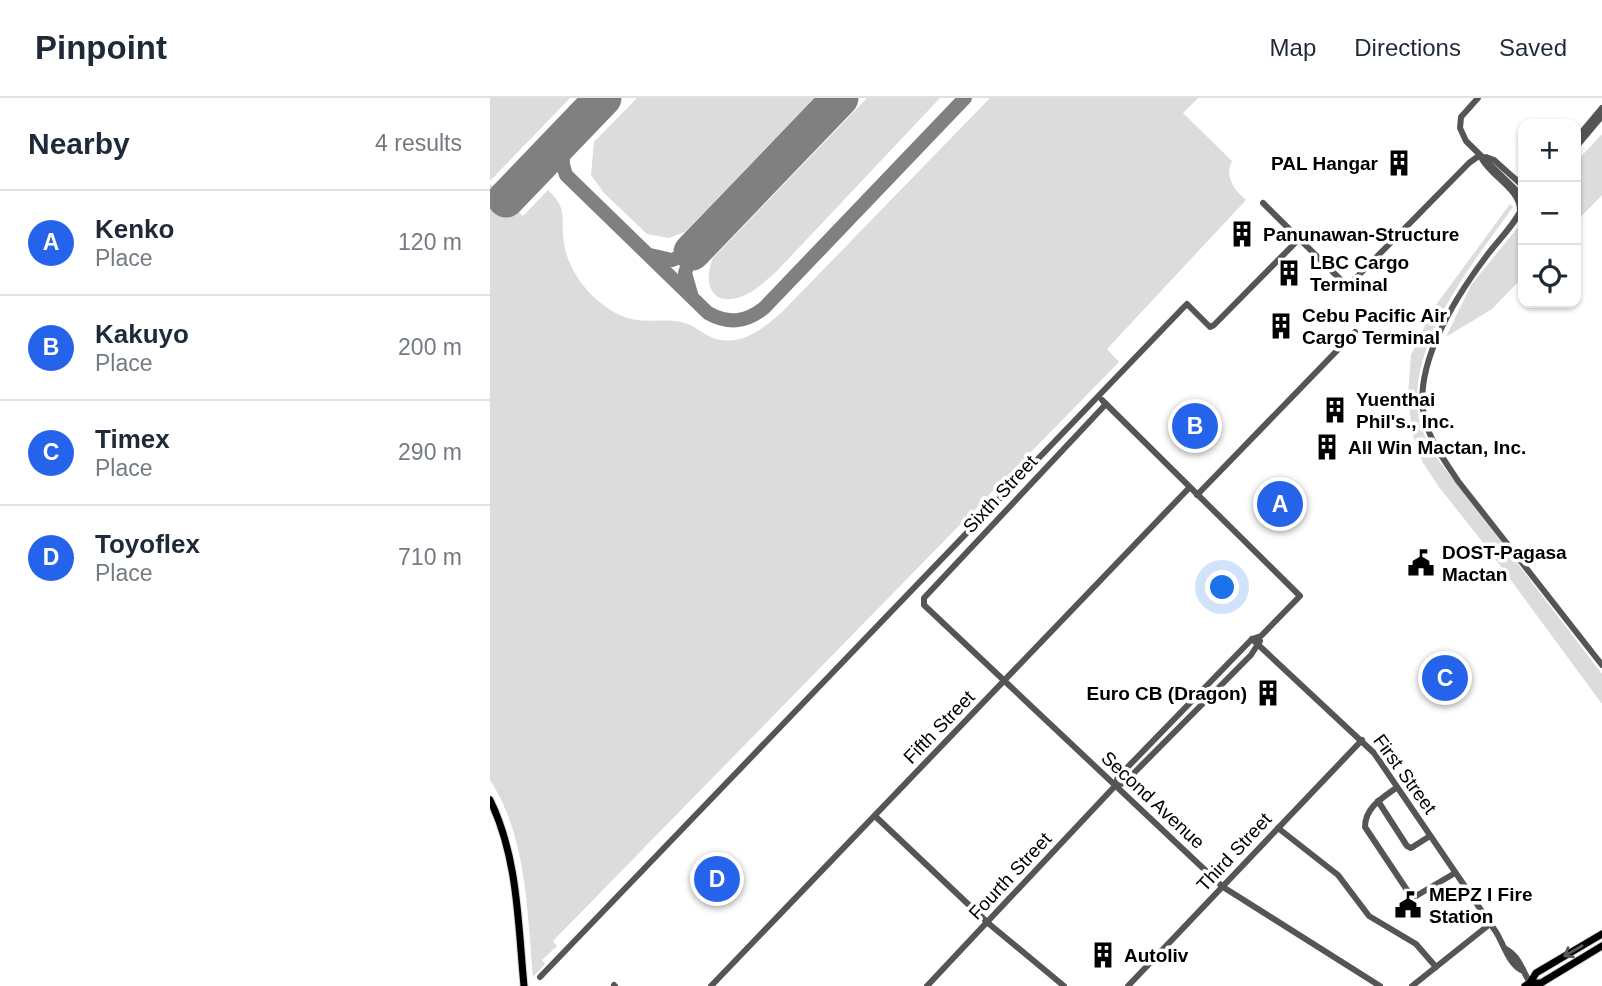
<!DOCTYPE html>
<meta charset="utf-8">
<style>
body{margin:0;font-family:Arial,sans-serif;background:#f2f2f3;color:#1f2937}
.controls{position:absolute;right:21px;top:21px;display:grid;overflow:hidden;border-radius:14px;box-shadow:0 2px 5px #0004}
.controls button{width:63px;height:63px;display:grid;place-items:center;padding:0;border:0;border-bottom:2px solid #e0e1e3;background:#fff;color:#1f2937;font:35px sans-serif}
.you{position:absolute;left:733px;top:490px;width:24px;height:24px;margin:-18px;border:5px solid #fff;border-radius:50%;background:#1a73e8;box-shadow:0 0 0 10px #1a73e833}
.badge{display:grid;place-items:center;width:46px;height:46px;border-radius:50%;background:#2563eb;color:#fff;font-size:23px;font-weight:700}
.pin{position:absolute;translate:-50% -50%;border:4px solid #fff;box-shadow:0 2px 7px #0006}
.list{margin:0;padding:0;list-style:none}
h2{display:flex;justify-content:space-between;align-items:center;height:91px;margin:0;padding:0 28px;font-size:30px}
h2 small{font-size:23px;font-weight:400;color:#747a83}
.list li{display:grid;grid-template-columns:46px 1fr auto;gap:21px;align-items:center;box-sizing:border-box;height:105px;padding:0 28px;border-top:2px solid #e0e1e3}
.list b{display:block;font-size:26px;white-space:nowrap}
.list p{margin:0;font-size:23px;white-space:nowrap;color:#747a83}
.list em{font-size:23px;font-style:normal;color:#747a83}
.icon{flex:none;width:38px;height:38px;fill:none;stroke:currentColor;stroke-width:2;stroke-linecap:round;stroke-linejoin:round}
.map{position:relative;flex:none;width:1112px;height:888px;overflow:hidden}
header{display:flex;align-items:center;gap:42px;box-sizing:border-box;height:98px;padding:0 35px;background:#fff;border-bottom:2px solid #e0e1e3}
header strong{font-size:33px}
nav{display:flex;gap:38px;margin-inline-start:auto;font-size:24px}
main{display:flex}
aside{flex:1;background:#fff}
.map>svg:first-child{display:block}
.green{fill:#dcdcdc}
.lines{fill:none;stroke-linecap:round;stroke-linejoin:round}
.taxiway{stroke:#808080;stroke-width:14}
.runway{stroke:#808080;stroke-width:37}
.major-casing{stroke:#dbdbdb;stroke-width:9}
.minor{stroke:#555;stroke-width:6}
.major{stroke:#000;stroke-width:7}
.oneway{stroke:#595959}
.labels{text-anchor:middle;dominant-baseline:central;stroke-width:7;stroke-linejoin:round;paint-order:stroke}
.poi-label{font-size:19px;font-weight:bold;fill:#000;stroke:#fff;text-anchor:start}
.street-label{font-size:19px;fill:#000;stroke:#fff}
</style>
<header>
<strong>Pinpoint</strong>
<nav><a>Map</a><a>Directions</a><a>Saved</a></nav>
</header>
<main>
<aside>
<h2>Nearby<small>4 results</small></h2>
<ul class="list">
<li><span class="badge">A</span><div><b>Kenko</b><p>Place</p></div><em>120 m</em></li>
<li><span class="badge">B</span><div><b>Kakuyo</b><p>Place</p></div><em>200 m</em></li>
<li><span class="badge">C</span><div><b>Timex</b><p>Place</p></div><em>290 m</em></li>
<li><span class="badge">D</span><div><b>Toyoflex</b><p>Place</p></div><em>710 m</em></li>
</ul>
</aside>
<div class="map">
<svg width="1112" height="888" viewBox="0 0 1112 888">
<rect width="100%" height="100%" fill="#fff"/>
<g class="green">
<path d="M0,0H80L0,83Z"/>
<path d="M147,0H324L195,134L179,140L157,136L114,95L101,77L104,44Z"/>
<path d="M377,0H450L286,174C275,183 264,195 250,199C220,209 213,183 223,160Z"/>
<path d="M500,0H708L693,15L742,63C734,78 744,92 756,102L617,251L629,264L63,843L67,848L52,862L55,866L43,879C37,813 37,739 0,682V86L33,118L58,92C79,112 70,120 74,145C78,175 104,206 132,218C152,227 174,219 195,225C205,228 213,236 223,240C251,250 274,230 293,213Z"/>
<path d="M1112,36V97L1086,124V64Z"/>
<path d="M1020,106L1023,109C984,164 926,234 927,304C927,323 935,339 943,355L1112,576V606L998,451L949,389L933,365L922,335L918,297L921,257L943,211Z"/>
<path d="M1033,123V179L1002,211L956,239L981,187Z"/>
</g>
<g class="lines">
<g class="taxiway">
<path d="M79,35C71,49 70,62 76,77L218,215C238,226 255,225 274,210L475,0"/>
<path d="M160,157L182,162L202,154"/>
<path d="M201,196L195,175L202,154"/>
</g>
<g class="runway">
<path d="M16,101L113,0"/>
<path d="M202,154L350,0"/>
</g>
<g class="major-casing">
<g id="major">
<path d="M0,702C28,759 28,826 34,888"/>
<path d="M1040,885L1046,875L1112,836"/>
<path d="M1035,888L1040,885H1051L1112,848"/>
</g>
</g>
<g class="minor">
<path d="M988,0L971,19L970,30L976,43L1033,99"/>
<path d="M1086,41L1112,10"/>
<path d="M1086,49L1112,18"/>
<path d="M996,59L1004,62L1033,88"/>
<path d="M992,61C1002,79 1031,92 1030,113"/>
<path d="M773,105L855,186L859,187L979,65L990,57"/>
<path d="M1033,108C1025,127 1007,143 995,160C965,200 921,270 935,322C941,345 955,363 968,383L1112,567"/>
<path d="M616,306L434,500V507L733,789L890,888"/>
<path d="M707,397L865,234"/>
<path d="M762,541L884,655L1006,834C1014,847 1018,864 1031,872"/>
<path d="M625,688L634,685L761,557L770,543"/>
<path d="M906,690C892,700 875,710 875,729L919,795L926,798L965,775"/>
<path d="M888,703L917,748L921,750L940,738"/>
<path d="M385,718L498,825L574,888"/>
<path d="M788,730L848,777L879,818L926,846L946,869"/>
<path d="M1016,851C1030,859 1032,872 1040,885"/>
<path d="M50,879L692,211L697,206L720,229L724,227L809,141"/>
<path d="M124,887L125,888"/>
<path d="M221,888L699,390"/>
<path d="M437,888L625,688L628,679L762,541L771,538L810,498L612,302"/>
<path d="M638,888L872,642"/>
<path d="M922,888L1000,826"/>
</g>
<use href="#major" class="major"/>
</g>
<defs><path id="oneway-shaft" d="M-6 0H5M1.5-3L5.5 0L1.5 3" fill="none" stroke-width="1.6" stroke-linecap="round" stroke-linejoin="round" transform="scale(1.75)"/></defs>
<use class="oneway" href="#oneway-shaft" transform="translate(1083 853) rotate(150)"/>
<defs>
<g id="building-bare" transform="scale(2.1)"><path d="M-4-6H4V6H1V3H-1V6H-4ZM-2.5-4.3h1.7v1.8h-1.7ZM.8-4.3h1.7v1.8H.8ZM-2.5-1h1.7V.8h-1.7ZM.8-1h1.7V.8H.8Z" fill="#000" stroke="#fff" stroke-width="2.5" paint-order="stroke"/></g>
<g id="civic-bare" transform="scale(2.1)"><path d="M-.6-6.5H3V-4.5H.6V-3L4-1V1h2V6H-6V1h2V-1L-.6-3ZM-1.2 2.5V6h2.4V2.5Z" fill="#000" stroke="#fff" stroke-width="2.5" paint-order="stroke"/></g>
</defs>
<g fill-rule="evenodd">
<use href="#building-bare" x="909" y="65"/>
<use href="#building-bare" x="752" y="136"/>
<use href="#building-bare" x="799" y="175"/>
<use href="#building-bare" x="791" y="228"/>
<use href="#building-bare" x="845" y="312"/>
<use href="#building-bare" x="837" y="349"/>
<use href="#civic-bare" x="931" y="465"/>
<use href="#building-bare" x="778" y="595"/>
<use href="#civic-bare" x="918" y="807"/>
<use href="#building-bare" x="613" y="857"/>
</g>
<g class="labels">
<g class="poi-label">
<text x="888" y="65" text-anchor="end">PAL Hangar</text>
<text x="773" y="136">Panunawan-Structure</text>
<text x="820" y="164">LBC Cargo<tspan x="820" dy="22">Terminal</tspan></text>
<text x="812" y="217">Cebu Pacific Air<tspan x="812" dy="22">Cargo Terminal</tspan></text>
<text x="866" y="301">Yuenthai<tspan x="866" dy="22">Phil's., Inc.</tspan></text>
<text x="858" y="349">All Win Mactan, Inc.</text>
<text x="952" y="454">DOST-Pagasa<tspan x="952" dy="22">Mactan</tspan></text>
<text x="757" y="595" text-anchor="end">Euro CB (Dragon)</text>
<text x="939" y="796">MEPZ I Fire<tspan x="939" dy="22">Station</tspan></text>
<text x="634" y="857">Autoliv</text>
</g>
<g class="street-label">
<text transform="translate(510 396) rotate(-47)">Sixth Street</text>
<text transform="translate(449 629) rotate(-46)">Fifth Street</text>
<text transform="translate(915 676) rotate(54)">First Street</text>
<text transform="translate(663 702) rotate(43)">Second Avenue</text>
<text transform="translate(744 754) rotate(-47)">Third Street</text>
<text transform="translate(520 778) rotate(-47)">Fourth Street</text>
</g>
</g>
</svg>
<div class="controls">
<button>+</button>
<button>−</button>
<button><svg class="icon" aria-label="locate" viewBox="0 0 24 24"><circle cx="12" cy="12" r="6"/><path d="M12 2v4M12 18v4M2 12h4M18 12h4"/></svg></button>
</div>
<div class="you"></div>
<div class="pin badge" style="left:790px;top:406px">A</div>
<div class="pin badge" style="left:705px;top:328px">B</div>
<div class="pin badge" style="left:955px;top:580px">C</div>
<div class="pin badge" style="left:227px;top:781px">D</div>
</div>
</main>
